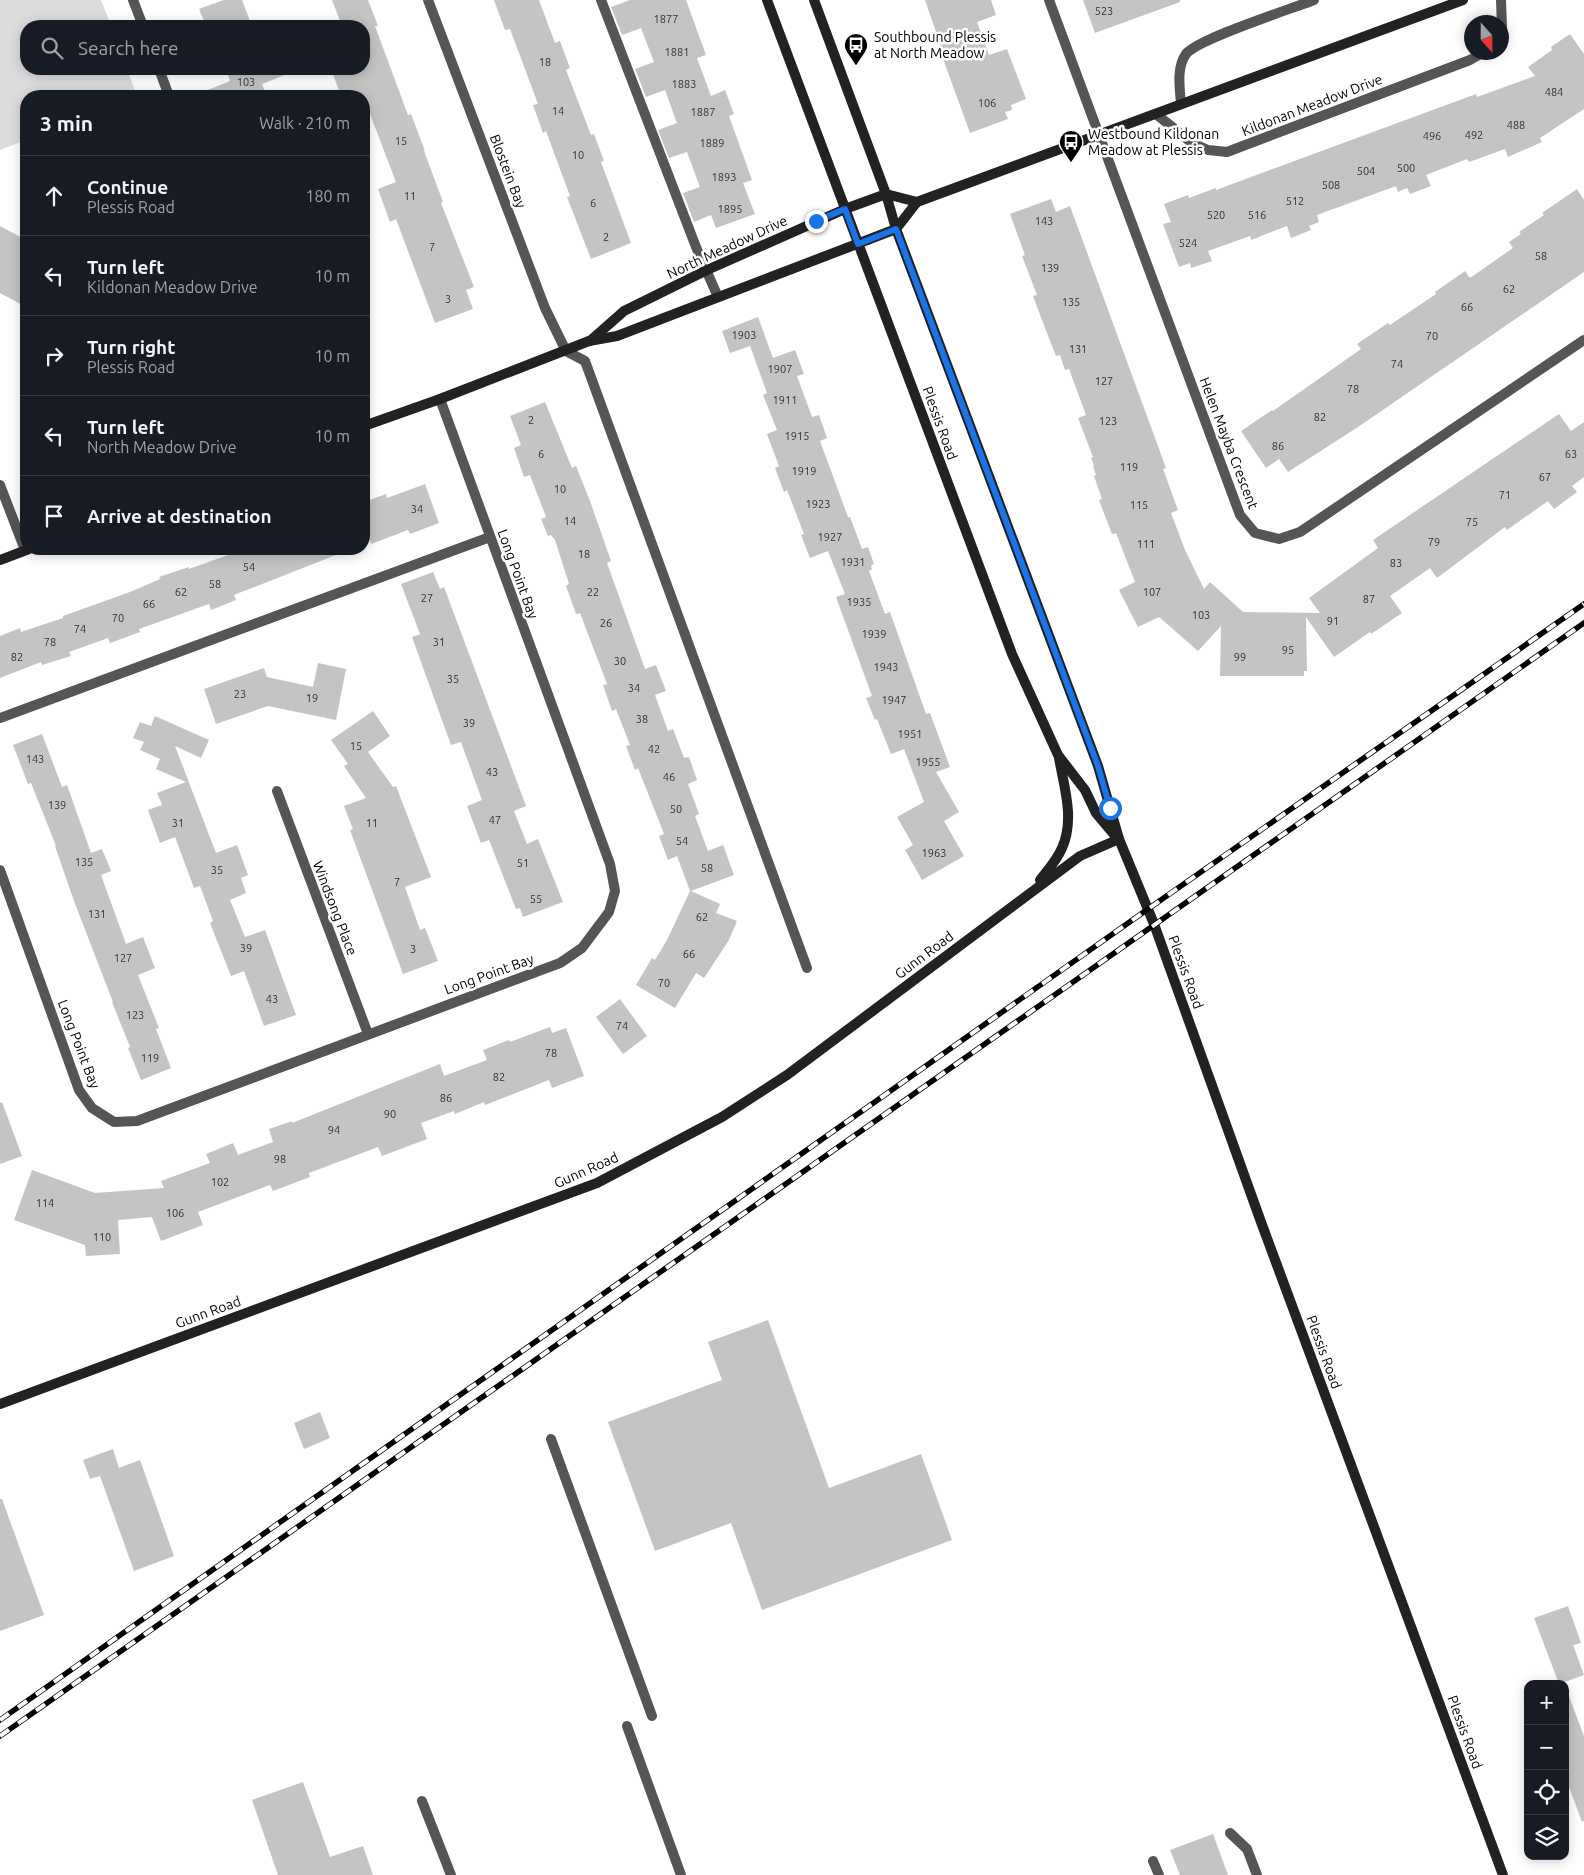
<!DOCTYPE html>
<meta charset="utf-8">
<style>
body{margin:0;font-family:Ubuntu,sans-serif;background:#242831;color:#f1f3f6}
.controls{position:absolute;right:15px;bottom:15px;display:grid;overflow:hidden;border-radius:10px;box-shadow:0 2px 12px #0003}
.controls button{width:45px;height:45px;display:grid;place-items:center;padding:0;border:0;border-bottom:1px solid #363941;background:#171b24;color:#f1f3f6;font:25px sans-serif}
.compass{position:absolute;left:1464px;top:15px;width:45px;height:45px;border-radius:50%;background:#171b24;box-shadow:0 2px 12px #0003;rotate:159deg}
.stop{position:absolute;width:15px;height:15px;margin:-11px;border:4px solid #1a73e8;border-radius:50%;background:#fff}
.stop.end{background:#1a73e8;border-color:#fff;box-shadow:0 1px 5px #0008}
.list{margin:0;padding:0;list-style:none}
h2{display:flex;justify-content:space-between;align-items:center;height:65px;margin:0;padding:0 20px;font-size:21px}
h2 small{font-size:16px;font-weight:400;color:#9ea1a6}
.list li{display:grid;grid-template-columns:32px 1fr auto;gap:15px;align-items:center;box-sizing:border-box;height:80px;padding:0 20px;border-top:1px solid #363941}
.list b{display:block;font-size:19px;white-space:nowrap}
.list p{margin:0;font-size:16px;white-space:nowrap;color:#9ea1a6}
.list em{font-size:16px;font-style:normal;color:#9ea1a6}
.icon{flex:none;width:28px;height:28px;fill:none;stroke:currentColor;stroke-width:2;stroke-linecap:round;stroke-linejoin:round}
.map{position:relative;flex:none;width:1584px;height:1875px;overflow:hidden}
.search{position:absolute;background:#171b24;box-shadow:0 2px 12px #0003;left:20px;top:20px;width:350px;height:55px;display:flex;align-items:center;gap:12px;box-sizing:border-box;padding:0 18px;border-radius:20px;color:#9ea1a6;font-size:19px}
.panel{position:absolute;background:#171b24;box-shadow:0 2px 12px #0003;left:20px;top:90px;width:350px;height:465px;border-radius:20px}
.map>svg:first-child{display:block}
.green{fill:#dcdcdc}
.building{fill:#c4c4c4}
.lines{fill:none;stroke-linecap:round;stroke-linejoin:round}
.lane{stroke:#555;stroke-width:10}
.street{stroke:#555;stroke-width:10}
.secondary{stroke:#222;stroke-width:10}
.rail-casing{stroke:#000;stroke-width:5.5}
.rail{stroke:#fff;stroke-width:4;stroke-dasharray:11;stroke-linecap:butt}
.route{stroke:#1a73e8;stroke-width:6}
.labels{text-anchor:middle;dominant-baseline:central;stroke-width:5;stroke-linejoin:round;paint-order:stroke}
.number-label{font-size:11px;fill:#313131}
.poi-label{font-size:14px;fill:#000;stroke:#fff;text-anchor:start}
.street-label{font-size:14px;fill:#000;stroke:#fff}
</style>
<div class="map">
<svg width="1584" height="1875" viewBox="0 0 1584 1875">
<rect width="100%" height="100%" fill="#fff"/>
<path class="green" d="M0,0H101L111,26H26V69H127L137,96H26V140L0,150Z"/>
<g class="building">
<path d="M224,0H242L250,21L235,26H206L199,9Z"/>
<path d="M332,0H368L378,26H375L408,115L411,114L425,151H424L443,202L441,203L474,287L466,290L473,309L435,323L396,219L390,222L378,189L396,182L370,114L364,116V96H341L331,69H364V26H342Z"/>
<path d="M494,0H539L555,43L560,41L570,68L566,70L591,135L594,134L604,161L601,162L631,243L591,259L567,197L570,196L546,131L543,133L533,105L538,104L510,29L505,30Z"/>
<path d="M630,0H686L706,55L697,58L711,96L725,90L734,114L729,116L752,180L743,183L755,214L716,228L711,215L694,222L683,193L700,187L687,152L669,158L658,130L677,123L665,90L646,97L635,69L654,62L641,28L622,35L611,7Z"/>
<path d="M925,0H991L996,15L977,22L989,55L1007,49L1026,99L1011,105L1012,110L1005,112L1008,119L970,133L942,56L944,55Z"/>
<path d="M1083,0H1180V2L1095,33Z"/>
<path d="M1570,34L1584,54V109L1540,138L1542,142L1508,157L1505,149L1469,162L1467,159L1426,175L1431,186L1410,194L1407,188L1398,192L1396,186L1317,215L1319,222L1309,226L1311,230L1291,238L1287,226L1251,240L1250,236L1208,251L1212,261L1191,268L1190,263L1179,267L1163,224L1171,222L1164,204L1188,195L1189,198L1216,188V190L1476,94L1477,97L1535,76L1528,67L1552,50L1551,47Z"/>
<path d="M226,69H297V70L262,84L267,96H195V95L230,81Z"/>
<path d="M1577,189L1584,200V272L1358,427L1288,472L1279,459L1266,468L1241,431L1272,410L1273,411L1361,349L1357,344L1388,323L1390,325L1436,294L1435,292L1465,271L1470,278L1513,248L1509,242L1521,234L1519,232L1544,215L1542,213Z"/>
<path d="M1051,199L1056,212L1070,206L1166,468L1163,469L1178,510L1171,513L1185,550L1204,589L1210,582L1243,612L1320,613L1309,598L1378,548L1373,540L1559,414L1571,431L1584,422V477L1572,486L1577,492L1554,509L1548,501L1507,530L1505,527L1437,578L1430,568L1390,596L1402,613L1371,634L1370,632L1334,657L1306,617L1307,671H1304V676H1220L1221,626L1198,651L1159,617L1138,627L1119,590L1135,582L1116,533L1112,534L1099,500L1102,499L1094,476L1096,475L1093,466L1094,465L1091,458L1093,457L1078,418L1086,415L1069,369L1065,370L1060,355L1056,356L1045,328L1033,296L1037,295L1022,256L1025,255L1010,214Z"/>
<path d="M0,226L26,240V307L0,293Z"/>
<path d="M758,317L773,358L795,350L804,374L797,376L812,417L819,415L827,438L820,441L848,517H850L862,549L868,547L874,564L871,566L872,569L869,571L885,614L890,612L926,714L930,713L950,767L936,772L959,812L944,821L964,856L922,880L905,850L913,845L897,817L924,802L904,749L891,754L877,719L875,720L866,698L872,696L836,597L845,594L828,551L810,558L801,535L804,534L787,490L784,492L775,468L779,466L767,434L777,430L763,395L767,393L750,346L730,353L722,331Z"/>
<path d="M545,402L572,468L576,466L590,501L611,561L607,563L645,669L656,665L666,691L655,695L668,731L673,729L684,758L689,757L697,780L688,784L699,814L695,816L708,851L723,845L734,875L691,891L720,904L716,913L737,921L729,940L704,978L696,973L675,1008L636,985L652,958L655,960L667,940L690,891L677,856L668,860L659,836L664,834L638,768L635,770L626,746L630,745L616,709L612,711L603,685L607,684L580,613L576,614L566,586L569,584L555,540L551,535L548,536L541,519L546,517L530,475L524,477L514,448L521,445L510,416Z"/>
<path d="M425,484L439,523L410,534L408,530L371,544L364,525V502L386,494L387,498Z"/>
<path d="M239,549H345L346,551L234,595L236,600L211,610L209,604L139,629L140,632L110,643L108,638L69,652L71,656L42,665L41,662L0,678V636L20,628L21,632L63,618V616L130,592L160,579L159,577L189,567V569L228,555L227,553Z"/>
<path d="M433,572L440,589L444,587L526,806L514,811L527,844L538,839L563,902L523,917L520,908L516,909L489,840L481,843L467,806L482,800L461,742L451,745L412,637L420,634L401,584Z"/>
<path d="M318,663L346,669L336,720L268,706L216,724L204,689L264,668L267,677L313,687Z"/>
<path d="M373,711L390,736L368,752L393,787L396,786L431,877L405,887L420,930L425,928L438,961L403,974L350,830L353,829L344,806L366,798L344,766L348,764L331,740Z"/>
<path d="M155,716L209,740L201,758L175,746L216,853L237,845L248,875L241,878L246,893L230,900L245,937L265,930L296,1015L264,1026L244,971L231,976L210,923L213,921L200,886L194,888L175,837L160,843L148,810L162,805L157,793L186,782L156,769L160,759L140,750L144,742L133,738L140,722L151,726Z"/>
<path d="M42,734L62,787L67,785L91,853L102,849L111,871L101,875L126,944L143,937L155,968L138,975L159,1028L156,1029L171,1068L141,1080L128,1048L130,1047L112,1002H113L74,901L55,846H56L31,783L28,784L13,745Z"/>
<path d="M620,999L647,1036L623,1054L596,1017Z"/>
<path d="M550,1027L552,1033L566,1028L584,1076L552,1088L549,1080L485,1105L484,1102L455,1114L454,1111L421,1123L427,1139L382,1156L378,1147L309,1173L310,1177L273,1191L270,1185L198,1212L203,1225L161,1241L152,1217L118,1220L120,1254L86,1256L85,1245L14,1220L32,1170L95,1193L164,1188L161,1181L210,1163L206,1154L233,1143L238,1155L273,1142L269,1129L292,1121V1123L440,1064L444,1076L487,1060L483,1050L509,1040L510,1042Z"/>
<path d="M2,1102L22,1156L0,1164V1103Z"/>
<path d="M768,1320L829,1488L921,1454L952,1540L762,1610L731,1523L655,1551L608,1422L722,1380L708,1342Z"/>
<path d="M320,1412L330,1438L304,1449L294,1423Z"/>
<path d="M113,1449L119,1468L140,1460L174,1556L134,1571L100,1476L90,1479L83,1460Z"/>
<path d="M0,1499H2L44,1615L0,1631Z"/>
<path d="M1568,1606L1581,1643L1573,1645L1584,1675L1559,1684L1534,1618Z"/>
<path d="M1565,1691H1567L1584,1736V1821L1582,1822L1565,1776Z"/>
<path d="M303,1782L330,1857L363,1846L373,1875H278L252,1800Z"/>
<path d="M1213,1834L1228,1875H1180L1170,1850Z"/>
</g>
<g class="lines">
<g class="lane">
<path d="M601,0L696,247L718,297"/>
<path d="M566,351L585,361L807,968"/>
<path d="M551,1439L652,1716"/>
<path d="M627,1726L681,1875"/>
<path d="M422,1801L451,1875"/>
<path d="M1230,1833L1247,1849L1257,1875"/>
<path d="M1153,1861L1159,1875"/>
</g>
<g class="street">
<path d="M133,0L143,26"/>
<path d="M428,0L545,308L566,351"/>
<path d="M1049,0L1240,515L1255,533L1279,539L1300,532L1584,340"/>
<path d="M1501,0L1502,28"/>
<path d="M159,69L169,96"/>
<path d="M1181,104C1180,89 1176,68 1186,54C1197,39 1291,9 1314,0"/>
<path d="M1156,114L1192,143L1208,150L1227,152L1470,60L1484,52"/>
<path d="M0,485L25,550"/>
<path d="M0,718L490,537"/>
<path d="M277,791L368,1034"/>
<path d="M0,870L79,1090L92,1108L114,1122L137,1121L560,963L582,948L609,912L615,891L610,864L440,399"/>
</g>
<g class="secondary">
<path d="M767,0L1012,654L1058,755L1085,790L1096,813L1117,838"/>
<path d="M814,0L886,194L896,229L1098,766L1119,839L1154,924L1261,1222L1503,1875"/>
<path d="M886,194L917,202L1463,0"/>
<path d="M590,341L624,311L707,270L845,209L886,194"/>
<path d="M364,426L440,399L589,341L617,336L896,229L917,202"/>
<path d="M0,560L29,549"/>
<path d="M1040,880C1048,870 1057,860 1062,848C1075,819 1064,787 1059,758"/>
<path d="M0,1404L597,1183L722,1117L787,1075L1080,856L1119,839"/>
</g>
<g class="rail-casing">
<g id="rail">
<path d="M0,1720L1148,909L1584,604"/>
<path d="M0,1736L1584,623"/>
</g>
</g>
<use href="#rail" class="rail"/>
</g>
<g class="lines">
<path class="route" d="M816,221L845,209L858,244L896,229L1098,766L1110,808"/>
</g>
<defs>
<g id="bus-pin" transform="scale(1.25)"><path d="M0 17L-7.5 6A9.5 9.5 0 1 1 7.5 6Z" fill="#000" stroke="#fff"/><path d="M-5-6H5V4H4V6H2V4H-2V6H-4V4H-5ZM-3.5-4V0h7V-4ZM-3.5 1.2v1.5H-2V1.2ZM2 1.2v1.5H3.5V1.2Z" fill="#fff"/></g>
</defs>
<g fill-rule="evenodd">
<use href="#bus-pin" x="856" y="45"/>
<use href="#bus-pin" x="1071" y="142"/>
</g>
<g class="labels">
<g class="number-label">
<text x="1104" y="11">523</text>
<text x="666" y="19">1877</text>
<text x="677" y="52">1881</text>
<text x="545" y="62">18</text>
<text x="246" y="82">103</text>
<text x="684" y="84">1883</text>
<text x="1554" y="92">484</text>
<text x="987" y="103">106</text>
<text x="558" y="111">14</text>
<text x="703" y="112">1887</text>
<text x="1516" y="125">488</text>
<text x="1474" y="135">492</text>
<text x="1432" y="136">496</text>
<text x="401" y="141">15</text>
<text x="712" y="143">1889</text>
<text x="578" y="155">10</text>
<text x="1406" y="168">500</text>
<text x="1366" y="171">504</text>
<text x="724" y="177">1893</text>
<text x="1331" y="185">508</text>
<text x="410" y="196">11</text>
<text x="1295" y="201">512</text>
<text x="593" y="203">6</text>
<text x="730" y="209">1895</text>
<text x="1216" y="215">520</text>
<text x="1257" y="215">516</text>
<text x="1044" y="221">143</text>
<text x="606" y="237">2</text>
<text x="1188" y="243">524</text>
<text x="432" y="247">7</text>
<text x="1541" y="256">58</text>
<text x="1050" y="268">139</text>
<text x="1509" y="289">62</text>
<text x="448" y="299">3</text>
<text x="1071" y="302">135</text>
<text x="1467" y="307">66</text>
<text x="744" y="335">1903</text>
<text x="1432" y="336">70</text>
<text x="1078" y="349">131</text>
<text x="1397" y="364">74</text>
<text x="780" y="369">1907</text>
<text x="1104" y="381">127</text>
<text x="1353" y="389">78</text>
<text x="785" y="400">1911</text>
<text x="1320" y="417">82</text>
<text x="531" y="420">2</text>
<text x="1108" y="421">123</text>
<text x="797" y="436">1915</text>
<text x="1278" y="446">86</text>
<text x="541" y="454">6</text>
<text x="1571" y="454">63</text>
<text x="1129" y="467">119</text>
<text x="804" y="471">1919</text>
<text x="1545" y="477">67</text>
<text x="560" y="489">10</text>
<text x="1505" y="495">71</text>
<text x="818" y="504">1923</text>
<text x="1139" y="505">115</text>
<text x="417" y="509">34</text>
<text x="570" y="521">14</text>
<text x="1472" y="522">75</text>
<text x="830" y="537">1927</text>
<text x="1434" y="542">79</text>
<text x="1146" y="544">111</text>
<text x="584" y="554">18</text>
<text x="853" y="562">1931</text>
<text x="1396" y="563">83</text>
<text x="249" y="567">54</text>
<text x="215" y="584">58</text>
<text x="181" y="592">62</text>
<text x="593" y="592">22</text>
<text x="1152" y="592">107</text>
<text x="427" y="598">27</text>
<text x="1369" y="599">87</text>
<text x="859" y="602">1935</text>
<text x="149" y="604">66</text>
<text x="1201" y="615">103</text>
<text x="118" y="618">70</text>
<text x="1333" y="621">91</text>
<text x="606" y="623">26</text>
<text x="80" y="629">74</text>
<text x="874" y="634">1939</text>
<text x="50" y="642">78</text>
<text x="439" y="642">31</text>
<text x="1288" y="650">95</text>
<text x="17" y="657">82</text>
<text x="1240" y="657">99</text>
<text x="620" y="661">30</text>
<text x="886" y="667">1943</text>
<text x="453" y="679">35</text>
<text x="634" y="688">34</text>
<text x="240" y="694">23</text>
<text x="312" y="698">19</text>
<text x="894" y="700">1947</text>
<text x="642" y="719">38</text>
<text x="469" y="723">39</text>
<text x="910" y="734">1951</text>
<text x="356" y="746">15</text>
<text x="654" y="749">42</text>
<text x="35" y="759">143</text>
<text x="928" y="762">1955</text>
<text x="492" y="772">43</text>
<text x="669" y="777">46</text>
<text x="57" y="805">139</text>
<text x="676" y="809">50</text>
<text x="495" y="820">47</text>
<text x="178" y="823">31</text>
<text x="372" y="823">11</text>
<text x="682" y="841">54</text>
<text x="934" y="853">1963</text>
<text x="84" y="862">135</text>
<text x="523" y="863">51</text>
<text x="707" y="868">58</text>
<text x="217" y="870">35</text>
<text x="397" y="882">7</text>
<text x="536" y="899">55</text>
<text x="97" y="914">131</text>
<text x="702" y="917">62</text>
<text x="246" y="948">39</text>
<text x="413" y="949">3</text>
<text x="689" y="954">66</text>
<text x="123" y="958">127</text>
<text x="664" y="983">70</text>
<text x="272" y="999">43</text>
<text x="135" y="1015">123</text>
<text x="622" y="1026">74</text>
<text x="551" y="1053">78</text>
<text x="150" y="1058">119</text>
<text x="499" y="1077">82</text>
<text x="446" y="1098">86</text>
<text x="390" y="1114">90</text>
<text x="334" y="1130">94</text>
<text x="280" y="1159">98</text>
<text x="220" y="1182">102</text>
<text x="45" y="1203">114</text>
<text x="175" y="1213">106</text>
<text x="102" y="1237">110</text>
</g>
<g class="poi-label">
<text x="874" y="37">Southbound Plessis<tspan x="874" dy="16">at North Meadow</tspan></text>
<text x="1088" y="134">Westbound Kildonan<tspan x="1088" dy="16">Meadow at Plessis</tspan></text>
</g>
<g class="street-label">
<text transform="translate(1312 105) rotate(-21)">Kildonan Meadow Drive</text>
<text transform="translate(508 171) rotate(69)">Blostein Bay</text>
<text transform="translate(727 247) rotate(-25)">North Meadow Drive</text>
<text transform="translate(940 423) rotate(70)">Plessis Road</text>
<text transform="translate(1229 443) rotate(69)">Helen Mayba Crescent</text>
<text transform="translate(518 574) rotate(70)">Long Point Bay</text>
<text transform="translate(335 908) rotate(69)">Windsong Place</text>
<text transform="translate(924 955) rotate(-37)">Gunn Road</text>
<text transform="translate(1186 972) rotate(70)">Plessis Road</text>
<text transform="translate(489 974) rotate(-20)">Long Point Bay</text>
<text transform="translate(79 1044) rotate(69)">Long Point Bay</text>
<text transform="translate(586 1170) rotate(-24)">Gunn Road</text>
<text transform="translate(208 1312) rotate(-20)">Gunn Road</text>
<text transform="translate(1324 1352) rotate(70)">Plessis Road</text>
<text transform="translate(1465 1732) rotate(70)">Plessis Road</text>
</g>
</g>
</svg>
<div class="controls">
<button>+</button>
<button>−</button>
<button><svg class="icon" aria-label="locate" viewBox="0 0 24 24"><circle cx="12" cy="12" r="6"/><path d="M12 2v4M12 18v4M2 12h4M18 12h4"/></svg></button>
<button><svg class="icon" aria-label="layers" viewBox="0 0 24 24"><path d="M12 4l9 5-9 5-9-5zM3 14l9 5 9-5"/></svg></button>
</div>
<svg class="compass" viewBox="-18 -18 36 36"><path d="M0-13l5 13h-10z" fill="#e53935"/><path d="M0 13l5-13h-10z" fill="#9ea1a6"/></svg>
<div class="stop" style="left:1110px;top:808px"></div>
<div class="stop end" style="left:816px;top:221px"></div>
<div class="search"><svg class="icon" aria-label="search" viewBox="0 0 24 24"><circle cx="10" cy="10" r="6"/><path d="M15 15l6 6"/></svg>Search here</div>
<section class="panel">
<h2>3 min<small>Walk · 210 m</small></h2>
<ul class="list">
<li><svg class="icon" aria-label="ahead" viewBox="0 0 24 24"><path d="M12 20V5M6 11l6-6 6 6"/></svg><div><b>Continue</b><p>Plessis Road</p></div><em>180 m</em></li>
<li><svg class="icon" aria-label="left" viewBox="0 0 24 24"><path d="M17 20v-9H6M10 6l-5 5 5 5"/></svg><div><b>Turn left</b><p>Kildonan Meadow Drive</p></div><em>10 m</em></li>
<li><svg class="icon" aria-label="right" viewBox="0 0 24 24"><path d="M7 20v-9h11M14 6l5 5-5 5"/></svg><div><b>Turn right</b><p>Plessis Road</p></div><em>10 m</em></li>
<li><svg class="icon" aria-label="left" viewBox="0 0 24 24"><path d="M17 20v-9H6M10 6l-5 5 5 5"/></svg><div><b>Turn left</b><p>North Meadow Drive</p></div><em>10 m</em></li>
<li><svg class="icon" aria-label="arrive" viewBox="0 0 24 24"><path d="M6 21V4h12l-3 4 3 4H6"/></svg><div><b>Arrive at destination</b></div></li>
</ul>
</section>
</div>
